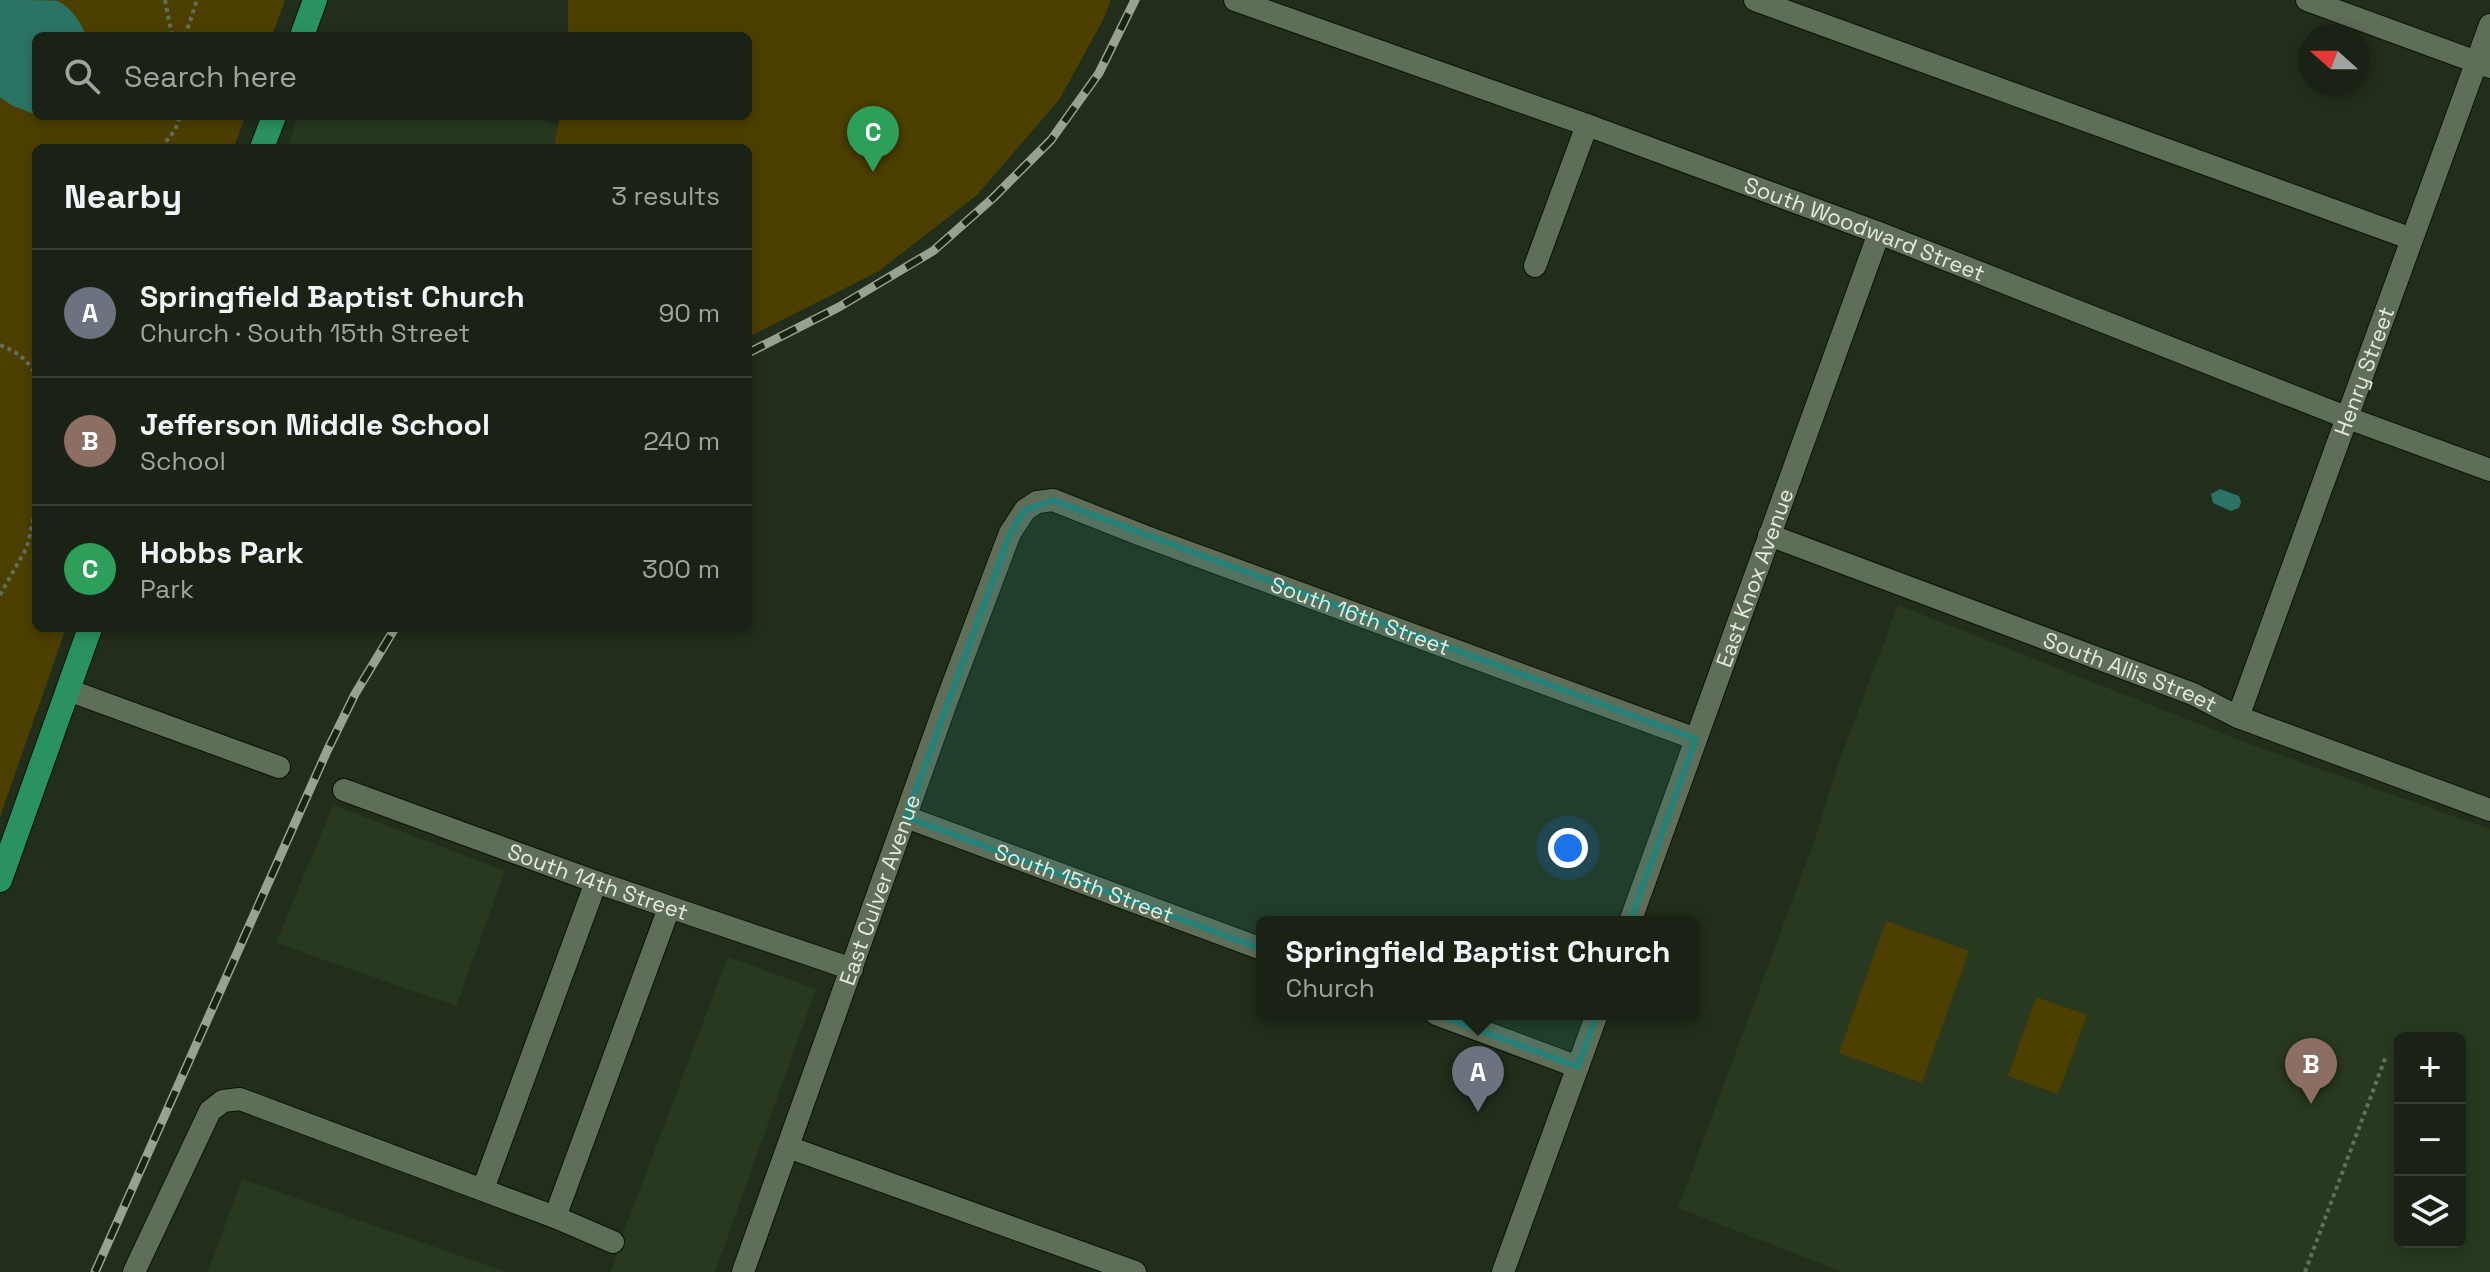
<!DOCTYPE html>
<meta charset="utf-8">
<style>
body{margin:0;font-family:"Space Grotesk",sans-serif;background:#222a1d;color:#f1f3f6}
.controls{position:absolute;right:24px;bottom:24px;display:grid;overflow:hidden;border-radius:12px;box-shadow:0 4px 12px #0003}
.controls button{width:72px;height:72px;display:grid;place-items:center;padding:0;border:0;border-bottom:2px solid #373f34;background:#192214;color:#f1f3f6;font:40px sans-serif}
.compass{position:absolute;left:2298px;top:24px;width:72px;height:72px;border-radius:50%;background:#192214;box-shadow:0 4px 12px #0003;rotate:291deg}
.you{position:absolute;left:1568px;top:848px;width:28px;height:28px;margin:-20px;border:6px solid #fff;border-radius:50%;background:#1a73e8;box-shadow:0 0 0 12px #1a73e833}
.badge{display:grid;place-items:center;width:52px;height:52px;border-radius:50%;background:#f49e88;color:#fff;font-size:26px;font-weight:700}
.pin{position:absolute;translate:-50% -66px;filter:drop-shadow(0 2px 4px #0008)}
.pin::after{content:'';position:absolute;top:42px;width:28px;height:24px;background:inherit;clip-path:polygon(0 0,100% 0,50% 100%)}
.popup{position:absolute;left:1256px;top:916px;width:444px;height:104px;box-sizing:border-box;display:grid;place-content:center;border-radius:12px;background:#192214;filter:drop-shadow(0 2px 6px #0005);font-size:26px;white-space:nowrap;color:#9fa4a0}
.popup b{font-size:30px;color:#f1f3f6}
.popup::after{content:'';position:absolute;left:50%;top:100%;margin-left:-16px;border:16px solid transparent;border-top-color:#192214}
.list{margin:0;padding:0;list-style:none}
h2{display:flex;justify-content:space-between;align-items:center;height:104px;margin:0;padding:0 32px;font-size:34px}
h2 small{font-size:26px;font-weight:400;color:#9fa4a0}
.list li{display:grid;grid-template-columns:52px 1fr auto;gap:24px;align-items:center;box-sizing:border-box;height:128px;padding:0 32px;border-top:2px solid #373f34}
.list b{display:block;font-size:30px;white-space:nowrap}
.list p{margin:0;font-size:26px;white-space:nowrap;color:#9fa4a0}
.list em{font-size:26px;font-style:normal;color:#9fa4a0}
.icon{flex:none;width:44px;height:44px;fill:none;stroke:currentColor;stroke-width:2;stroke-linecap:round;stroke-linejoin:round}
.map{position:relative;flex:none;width:2490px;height:1272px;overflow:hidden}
.search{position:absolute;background:#192214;box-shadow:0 4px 12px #0003;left:32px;top:32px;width:720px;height:88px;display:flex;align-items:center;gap:20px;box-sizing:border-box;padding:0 28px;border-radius:12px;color:#9fa4a0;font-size:30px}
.panel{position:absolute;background:#192214;box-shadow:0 4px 12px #0003;left:32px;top:144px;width:720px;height:488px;border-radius:12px}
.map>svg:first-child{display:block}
.built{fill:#283920;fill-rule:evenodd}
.green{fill:#4d3f00}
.water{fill:#2b7364}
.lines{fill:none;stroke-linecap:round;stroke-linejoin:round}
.minor-casing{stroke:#0a1605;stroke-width:24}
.major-casing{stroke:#0a1605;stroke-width:26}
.path{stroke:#636e5e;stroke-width:4;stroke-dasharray:4 4;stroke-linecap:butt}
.minor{stroke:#5f6e59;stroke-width:22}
.major{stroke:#2a9261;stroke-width:24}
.rail-casing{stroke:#98a293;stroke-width:9}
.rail{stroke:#182412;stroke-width:6;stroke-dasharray:18;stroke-linecap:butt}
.marked{fill:#248279;fill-opacity:0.2;stroke:#248279;stroke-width:6;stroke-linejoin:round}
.labels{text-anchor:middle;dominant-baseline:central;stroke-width:6;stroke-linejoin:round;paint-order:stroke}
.street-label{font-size:22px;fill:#e3ebdf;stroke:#182412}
</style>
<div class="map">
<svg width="2490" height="1272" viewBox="0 0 2490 1272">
<rect width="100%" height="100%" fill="#212e1b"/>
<g class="built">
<path d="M298,116H532L605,144L604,148H287Z"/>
<path d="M1898,605L2252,745L2490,829V1272H1842L1678,1208L1813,845L1836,770ZM2400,1038H2460V1242H2400Z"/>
<path d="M333,805L505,871L456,1006L276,943Z"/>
<path d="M728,957L816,989L715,1272H611L626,1226Z"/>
<path d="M242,1179L506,1272H208Z"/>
</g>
<g class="green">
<path d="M0,0H285L272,36H36V116H245L234,148H36V628H66L0,817Z"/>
<path d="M568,0H1111L1103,20L1059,100L977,195L879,271L748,337V148H554L560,116H748V36H568Z"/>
<path d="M1886,921L1969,951L1922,1083L1839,1053Z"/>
<path d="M2036,997L2087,1015L2058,1094L2008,1076Z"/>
</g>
<g class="water">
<path d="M0,0C13,0 48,0 58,1C71,8 82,23 86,36H36V115L11,105L0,97Z"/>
<path d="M2220,489L2239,496L2241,502L2239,508L2231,511L2213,503L2211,494Z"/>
</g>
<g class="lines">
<g class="minor-casing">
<g id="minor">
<path id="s1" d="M1235,0L1587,125L1879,233L2348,418L2490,470"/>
<path d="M1755,0L2412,239"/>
<path d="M2307,0L2490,67"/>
<path d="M1535,266L1587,125"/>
<path id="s2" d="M1769,535L2193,694L2238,717L2490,810"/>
<path d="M68,690L279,767"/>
<path id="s3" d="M2238,717L2490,25"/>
<path id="s4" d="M344,790L596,882L852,969"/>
<path id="s5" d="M906,817L1262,949"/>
<path id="s6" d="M1630,922L1879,233"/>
<path d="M1436,1014L1578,1067"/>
<path d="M788,1147L1135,1272"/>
<path d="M483,1189L596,882"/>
<path d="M555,1217L669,908"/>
<path d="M134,1272L210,1111L223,1101L240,1099L555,1217L613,1242"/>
<path id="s7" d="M743,1272L947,700L1010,533L1025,510L1037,502L1053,500L1144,536L1696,739"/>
<path d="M1503,1272L1597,1014"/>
</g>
</g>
<g class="major-casing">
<g id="major">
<path d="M302,36L315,0"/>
<path d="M262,148L274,116"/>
<path d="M0,880L90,628"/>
</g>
</g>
<g class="path">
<path d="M165,0L172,36"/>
<path d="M185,36L197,0"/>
<path d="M161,148L175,130L180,116"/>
<path d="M0,345C17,352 27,359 36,375"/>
<path d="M0,595L27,547L36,508"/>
<path d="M2305,1272L2386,1056"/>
</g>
<use href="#minor" class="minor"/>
<use href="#major" class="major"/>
<g class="rail-casing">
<g id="rail">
<path d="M748,353L839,307L933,251L993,198L1051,140L1099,73L1135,0"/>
<path d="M95,1272L327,751L355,694L395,628"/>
</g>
</g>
<use href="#rail" class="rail"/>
</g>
<path class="marked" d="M1053,500L1696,739L1578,1067L906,817L1010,533L1025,510Z"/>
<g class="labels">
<g class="street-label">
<text stroke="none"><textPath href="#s1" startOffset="670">South Woodward Street</textPath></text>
<text stroke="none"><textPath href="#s3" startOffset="368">Henry Street</textPath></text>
<text stroke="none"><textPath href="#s6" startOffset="366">East Knox Avenue</textPath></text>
<text stroke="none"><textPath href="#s7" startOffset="1172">South 16th Street</textPath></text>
<text stroke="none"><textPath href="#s2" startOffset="386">South Allis Street</textPath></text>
<text stroke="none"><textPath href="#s4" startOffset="270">South 14th Street</textPath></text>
<text stroke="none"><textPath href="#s5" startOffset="190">South 15th Street</textPath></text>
<text stroke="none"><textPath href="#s7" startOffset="406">East Culver Avenue</textPath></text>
</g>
</g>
</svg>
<div class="controls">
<button>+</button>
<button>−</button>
<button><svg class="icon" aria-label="layers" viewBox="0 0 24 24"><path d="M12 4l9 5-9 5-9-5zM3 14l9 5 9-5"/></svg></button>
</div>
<svg class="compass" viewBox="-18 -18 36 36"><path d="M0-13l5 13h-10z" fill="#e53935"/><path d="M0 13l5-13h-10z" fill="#9fa4a0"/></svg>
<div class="you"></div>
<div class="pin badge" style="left:1478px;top:1112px;background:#6b7280">A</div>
<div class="popup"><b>Springfield Baptist Church</b>Church</div>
<div class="pin badge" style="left:2311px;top:1104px;background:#8d6e63">B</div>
<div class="pin badge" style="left:873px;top:172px;background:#2e9e5b">C</div>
<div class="search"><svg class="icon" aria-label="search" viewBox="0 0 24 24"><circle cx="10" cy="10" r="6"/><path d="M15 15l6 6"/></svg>Search here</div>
<section class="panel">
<h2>Nearby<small>3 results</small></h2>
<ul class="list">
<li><span class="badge" style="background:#6b7280">A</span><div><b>Springfield Baptist Church</b><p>Church · South 15th Street</p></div><em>90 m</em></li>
<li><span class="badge" style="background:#8d6e63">B</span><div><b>Jefferson Middle School</b><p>School</p></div><em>240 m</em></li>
<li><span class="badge" style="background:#2e9e5b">C</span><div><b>Hobbs Park</b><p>Park</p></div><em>300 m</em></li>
</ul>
</section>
</div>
